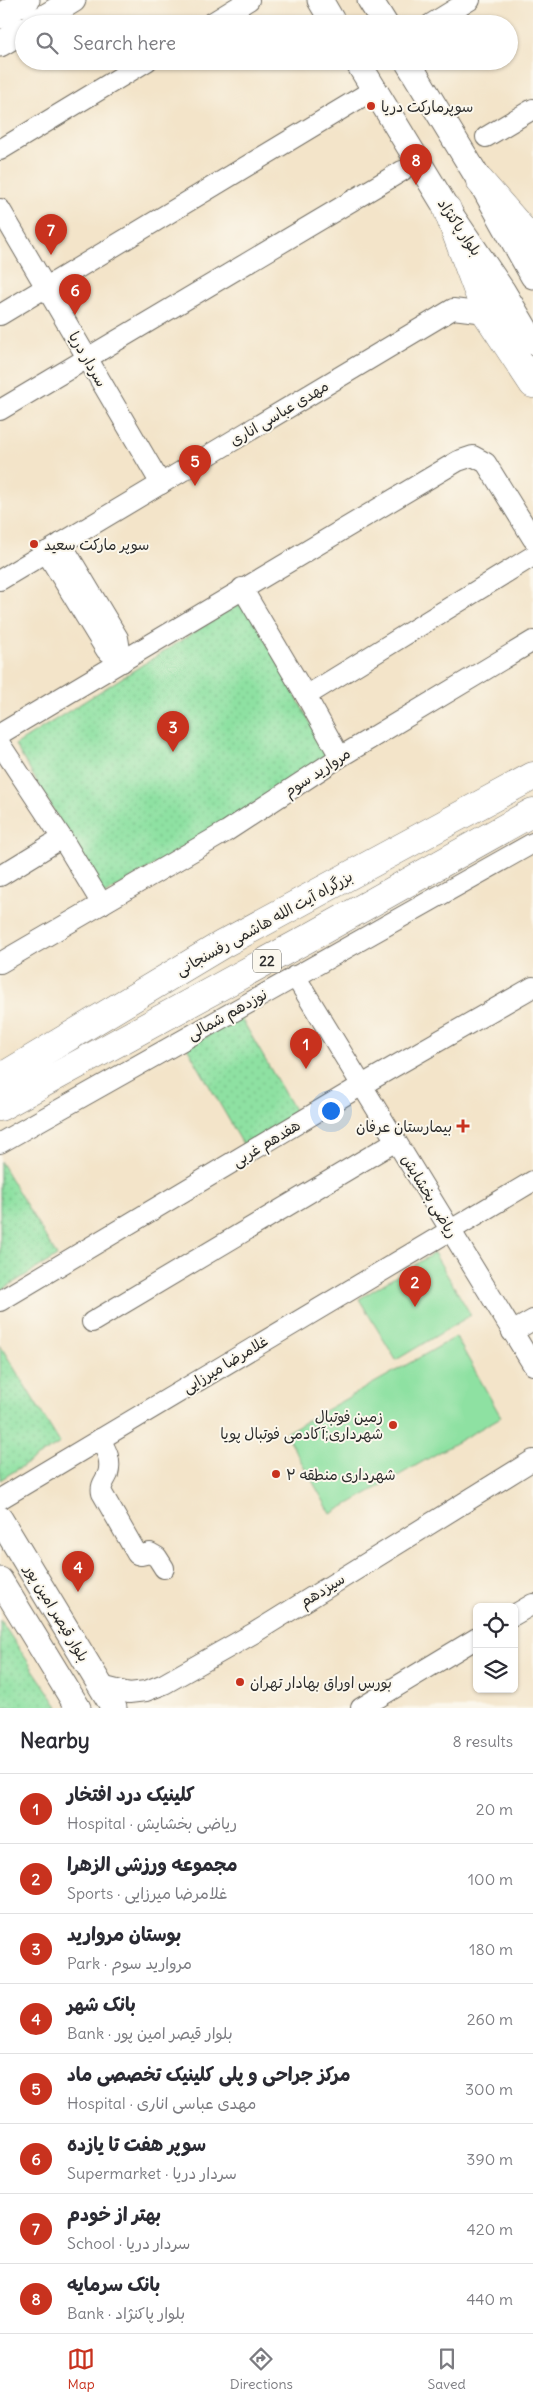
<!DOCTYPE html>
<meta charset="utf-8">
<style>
body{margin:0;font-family:Delius,"Playpen Sans Arabic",sans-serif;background:#f2f2f3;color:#2b2b33}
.controls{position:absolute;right:15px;bottom:15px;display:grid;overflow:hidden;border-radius:8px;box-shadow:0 1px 4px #0004}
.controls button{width:45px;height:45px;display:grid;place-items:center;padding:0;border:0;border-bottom:1px solid #e1e1e2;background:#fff;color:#2b2b33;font:25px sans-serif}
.you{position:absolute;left:330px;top:1110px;width:18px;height:18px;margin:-12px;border:4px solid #fff;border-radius:50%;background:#1a73e8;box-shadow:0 0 0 8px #1a73e833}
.badge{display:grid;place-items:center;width:32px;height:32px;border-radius:50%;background:#c8321e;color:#fff;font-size:16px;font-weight:700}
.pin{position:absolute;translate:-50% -41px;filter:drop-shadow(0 1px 2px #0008)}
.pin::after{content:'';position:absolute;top:26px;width:18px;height:15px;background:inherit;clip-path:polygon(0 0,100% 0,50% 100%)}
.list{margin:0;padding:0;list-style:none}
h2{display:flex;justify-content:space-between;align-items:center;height:65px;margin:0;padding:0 20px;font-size:21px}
h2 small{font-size:16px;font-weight:400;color:#7c7c81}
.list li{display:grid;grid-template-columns:32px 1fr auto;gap:15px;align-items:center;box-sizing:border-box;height:70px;padding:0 20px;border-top:1px solid #e1e1e2}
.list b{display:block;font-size:19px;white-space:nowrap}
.list p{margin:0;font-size:16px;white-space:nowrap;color:#7c7c81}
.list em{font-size:16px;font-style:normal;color:#7c7c81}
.icon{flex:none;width:28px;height:28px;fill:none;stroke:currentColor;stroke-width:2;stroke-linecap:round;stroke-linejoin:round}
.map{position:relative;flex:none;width:533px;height:1708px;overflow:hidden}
.search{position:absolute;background:#fff;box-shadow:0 1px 4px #0004;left:15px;right:15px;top:15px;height:55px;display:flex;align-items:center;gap:12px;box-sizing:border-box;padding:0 18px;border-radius:28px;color:#7c7c81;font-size:19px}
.sheet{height:625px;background:#fff}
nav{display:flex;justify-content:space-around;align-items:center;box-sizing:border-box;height:70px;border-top:1px solid #e1e1e2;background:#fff;font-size:14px;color:#7c7c81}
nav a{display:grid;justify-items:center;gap:2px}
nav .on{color:#c8321e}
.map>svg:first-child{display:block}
.park{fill:url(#park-dots);stroke:#5c8666}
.pitch{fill:#8ee1a2;stroke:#5c8666}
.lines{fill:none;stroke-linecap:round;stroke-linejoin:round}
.minor-casing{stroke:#716c62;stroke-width:22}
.major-casing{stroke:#716c62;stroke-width:27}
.highway-casing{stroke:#716c62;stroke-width:29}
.minor{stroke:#fff;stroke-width:20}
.major{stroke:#fff;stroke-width:25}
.highway{stroke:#fff;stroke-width:28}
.poi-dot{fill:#c8321e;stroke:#fbf7ec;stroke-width:2}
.labels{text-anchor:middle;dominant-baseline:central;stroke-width:4;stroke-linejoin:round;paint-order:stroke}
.shield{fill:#fbf7ec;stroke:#696865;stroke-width:1}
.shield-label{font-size:14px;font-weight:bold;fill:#2b2b2b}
.poi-label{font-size:15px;fill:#2b2b2b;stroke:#fbf7ec;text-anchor:start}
.street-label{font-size:15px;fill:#2b2b2b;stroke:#fbf7ec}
</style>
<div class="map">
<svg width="533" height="1708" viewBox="0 0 533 1708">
<defs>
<pattern id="park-dots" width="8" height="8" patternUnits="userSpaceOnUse" patternTransform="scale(1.25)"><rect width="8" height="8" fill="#8ee1a2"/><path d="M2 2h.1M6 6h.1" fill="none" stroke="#7bc18c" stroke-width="1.8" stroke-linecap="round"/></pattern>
</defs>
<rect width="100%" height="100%" fill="#fbf7ec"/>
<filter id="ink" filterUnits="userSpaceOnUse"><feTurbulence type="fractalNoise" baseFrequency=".02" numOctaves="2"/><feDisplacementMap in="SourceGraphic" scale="10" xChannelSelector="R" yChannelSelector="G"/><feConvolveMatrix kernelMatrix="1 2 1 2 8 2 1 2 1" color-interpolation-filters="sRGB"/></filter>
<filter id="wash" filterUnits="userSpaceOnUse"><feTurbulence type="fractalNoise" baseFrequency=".0096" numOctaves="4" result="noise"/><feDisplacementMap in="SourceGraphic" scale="20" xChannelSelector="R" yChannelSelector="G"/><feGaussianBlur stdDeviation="1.12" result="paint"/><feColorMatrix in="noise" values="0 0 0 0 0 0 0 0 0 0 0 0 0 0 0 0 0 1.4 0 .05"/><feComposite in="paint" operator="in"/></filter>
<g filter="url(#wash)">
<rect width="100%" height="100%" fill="#f3e4c9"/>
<g class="park">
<path d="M244,601L330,759L104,895L15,745Z"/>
<path d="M240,1016L297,1115L244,1146L187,1047Z"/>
<path d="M0,1161L57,1256L0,1291Z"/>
<path d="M0,1345L60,1443L0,1480Z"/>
<path d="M0,1620L59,1708H0Z"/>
</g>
<g class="pitch">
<path d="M434,1253L471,1315L396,1360L359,1299Z"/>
<path d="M456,1337L501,1417L331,1514L285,1433Z"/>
</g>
</g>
<g filter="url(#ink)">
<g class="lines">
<g class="minor-casing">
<g id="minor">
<path d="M210,24L249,0"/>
<path d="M431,24L470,0"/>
<path d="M486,137L533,109"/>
<path d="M0,150L147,61"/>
<path d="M0,209L161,484"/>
<path d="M0,315L363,96"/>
<path d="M0,410L402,171"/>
<path d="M61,543L118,638L122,662"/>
<path d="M46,552L106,650L122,662"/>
<path d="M0,580L453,309L486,313"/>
<path d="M242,588L306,696L340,757"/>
<path d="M306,696L533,556"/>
<path d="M0,734L458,461L473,456L486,463L533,539"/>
<path d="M0,744L62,838L102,904"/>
<path d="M0,876L62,838"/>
<path d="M0,963L227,831L340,757L533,641"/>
<path d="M295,976L533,1365"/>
<path d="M0,1143L533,843"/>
<path d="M0,1301L362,1085L533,987"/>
<path d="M92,1322L396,1141"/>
<path d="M512,1332L533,1320"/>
<path d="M100,1439C106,1450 112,1460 108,1474C105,1481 100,1485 102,1493L137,1554L141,1555L150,1553L157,1557L164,1568"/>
<path d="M0,1499L533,1181"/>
<path d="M514,1615L533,1604"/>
<path d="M101,1686L129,1693L146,1691L164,1684L254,1633L533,1460"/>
<path d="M361,1708L477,1638"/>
</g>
</g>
<g class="major-casing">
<g id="major">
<path d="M320,0L334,24"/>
<path d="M370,0L385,24"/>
<path d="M0,16L27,0"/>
<path d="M34,24L73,0"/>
<path d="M0,44L24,30"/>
<path d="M357,61L447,209L502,290L533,342"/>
<path d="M407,61L480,181L533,276"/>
<path d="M0,1519L114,1708"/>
<path d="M0,1580L78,1708"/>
</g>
</g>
<g class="highway-casing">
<g id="highway">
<path d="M480,181L533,242"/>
<path d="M447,209L486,313L533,384"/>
<path d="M0,1078L223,944L533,776"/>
<path d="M0,1107L314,935L533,812"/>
</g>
</g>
<use href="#minor" class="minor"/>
<use href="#major" class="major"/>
<use href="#highway" class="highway"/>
</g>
</g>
<g class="poi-dot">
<circle cx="371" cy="106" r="5"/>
<circle cx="34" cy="544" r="5"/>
<path d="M460.5 1118.5h5v5h5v5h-5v5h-5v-5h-5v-5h5z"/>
<circle cx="393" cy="1425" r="5"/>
<circle cx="276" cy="1474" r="5"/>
<circle cx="240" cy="1682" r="5"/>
</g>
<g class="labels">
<rect class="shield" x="253" y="949.5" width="28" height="23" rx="4"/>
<g class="shield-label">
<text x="267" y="961">22</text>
</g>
<g class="poi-label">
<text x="381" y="106">سوپرمارکت دریا</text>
<text x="44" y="544">سوپر مارکت سعید</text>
<text x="452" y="1126" text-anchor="end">بیمارستان عرفان</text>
<text x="383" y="1416" text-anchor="end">زمین فوتبال<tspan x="383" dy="17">شهرداری;آکادمی فوتبال پویا</tspan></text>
<text x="286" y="1474">شهرداری منطقه ۲</text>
<text x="250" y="1682">بورس اوراق بهادار تهران</text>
</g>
<g class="street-label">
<text transform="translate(460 227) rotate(56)">بلوار پاکنژاد</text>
<text transform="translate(88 359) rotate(60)">سردار دریا</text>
<text transform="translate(279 413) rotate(-31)">مهدی عباسی اناری</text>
<text transform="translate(317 772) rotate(-33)">مروارید سوم</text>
<text transform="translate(264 923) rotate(-29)">بزرگراه آیت الله هاشمی رفسنجانی</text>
<text transform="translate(227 1014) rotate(-29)">نوزدهم شمالی</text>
<text transform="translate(266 1143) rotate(-31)">هفدهم غربی</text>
<text transform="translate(430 1196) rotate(59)">ریاضی بخشایش</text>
<text transform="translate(225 1364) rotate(-31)">غلامرضا میرزایی</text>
<text transform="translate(322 1590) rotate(-32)">سیزدهم</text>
<text transform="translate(57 1613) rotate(59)">بلوار قیصر امین پور</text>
</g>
</g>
</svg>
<div class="controls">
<button><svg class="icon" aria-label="locate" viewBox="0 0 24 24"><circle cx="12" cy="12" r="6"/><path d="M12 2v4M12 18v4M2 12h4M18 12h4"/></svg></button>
<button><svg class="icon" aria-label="layers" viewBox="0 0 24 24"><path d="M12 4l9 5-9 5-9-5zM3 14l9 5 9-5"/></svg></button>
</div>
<div class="you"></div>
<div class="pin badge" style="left:306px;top:1069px">1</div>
<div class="pin badge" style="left:415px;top:1307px">2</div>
<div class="pin badge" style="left:173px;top:752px">3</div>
<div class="pin badge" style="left:78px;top:1592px">4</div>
<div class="pin badge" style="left:195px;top:486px">5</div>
<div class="pin badge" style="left:75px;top:315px">6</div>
<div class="pin badge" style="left:51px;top:255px">7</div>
<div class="pin badge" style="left:416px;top:185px">8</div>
<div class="search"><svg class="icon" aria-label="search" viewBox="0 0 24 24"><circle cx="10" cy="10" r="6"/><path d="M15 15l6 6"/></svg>Search here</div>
</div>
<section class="sheet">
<h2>Nearby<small>8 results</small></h2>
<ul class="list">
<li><span class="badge">1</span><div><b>کلینیک درد افتخار</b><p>Hospital · ریاضی بخشایش</p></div><em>20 m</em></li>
<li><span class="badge">2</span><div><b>مجموعه ورزشی الزهرا</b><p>Sports · غلامرضا میرزایی</p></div><em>100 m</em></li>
<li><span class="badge">3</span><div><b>بوستان مروارید</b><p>Park · مروارید سوم</p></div><em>180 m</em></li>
<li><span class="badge">4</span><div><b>بانک شهر</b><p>Bank · بلوار قیصر امین پور</p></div><em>260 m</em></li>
<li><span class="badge">5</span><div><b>مرکز جراحی و پلی کلینیک تخصصی ماد</b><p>Hospital · مهدی عباسی اناری</p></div><em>300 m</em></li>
<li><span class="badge">6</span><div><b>سوپر هفت تا یازده</b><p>Supermarket · سردار دریا</p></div><em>390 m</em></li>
<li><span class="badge">7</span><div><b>بهتر از خودم</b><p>School · سردار دریا</p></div><em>420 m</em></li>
<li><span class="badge">8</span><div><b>بانک سرمایه</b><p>Bank · بلوار پاکنژاد</p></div><em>440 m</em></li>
</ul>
</section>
<nav>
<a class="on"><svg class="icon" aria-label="map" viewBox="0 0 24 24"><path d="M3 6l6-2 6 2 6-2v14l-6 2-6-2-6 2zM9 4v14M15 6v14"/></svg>Map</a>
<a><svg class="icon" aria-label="directions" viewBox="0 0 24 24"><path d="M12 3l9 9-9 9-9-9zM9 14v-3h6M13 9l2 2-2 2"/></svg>Directions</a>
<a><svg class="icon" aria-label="saved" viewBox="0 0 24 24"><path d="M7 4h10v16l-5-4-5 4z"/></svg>Saved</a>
</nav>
